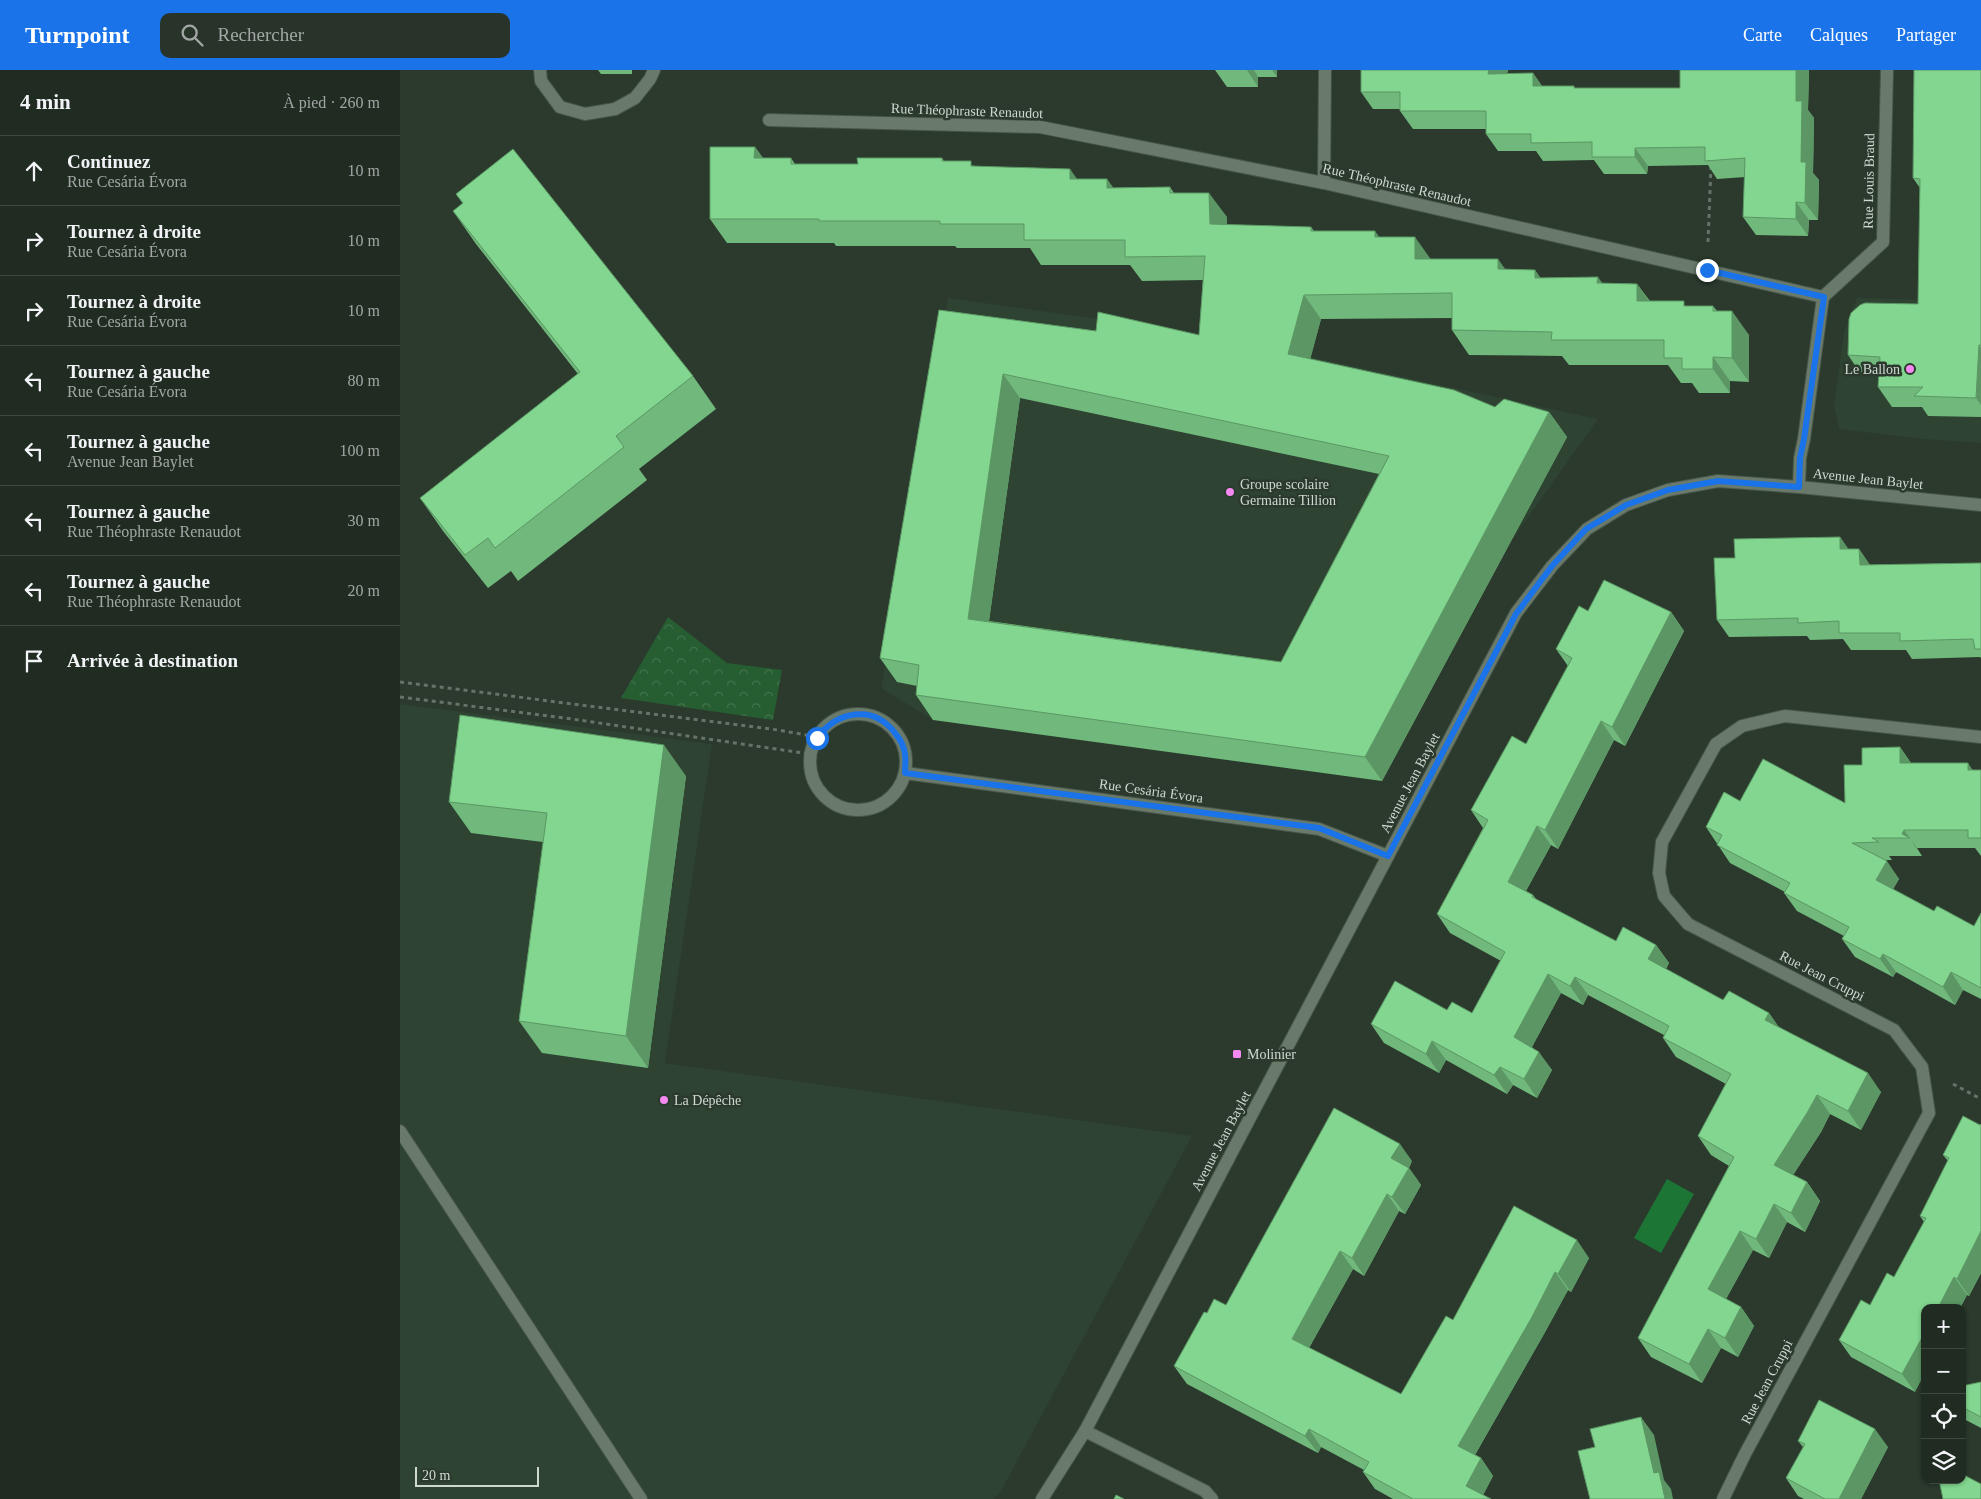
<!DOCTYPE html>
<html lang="fr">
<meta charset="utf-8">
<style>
body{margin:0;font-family:"Times New Roman",serif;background:#28342a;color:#f1f3f6}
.controls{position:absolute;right:15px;bottom:15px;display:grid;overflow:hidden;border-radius:10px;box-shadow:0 1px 4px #0004}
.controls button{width:45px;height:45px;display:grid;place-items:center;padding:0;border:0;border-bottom:1px solid #3d4840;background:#202c22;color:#f1f3f6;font:25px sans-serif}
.scale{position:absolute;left:15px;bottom:12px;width:124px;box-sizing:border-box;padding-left:5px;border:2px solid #d0d9d0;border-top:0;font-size:14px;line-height:18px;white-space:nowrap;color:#d0d9d0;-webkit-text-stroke:4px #2b3a2d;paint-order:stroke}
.stop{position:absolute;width:15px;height:15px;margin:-11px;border:4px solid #1a73e8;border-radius:50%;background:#fff}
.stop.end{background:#1a73e8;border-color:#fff;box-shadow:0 1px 5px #0008}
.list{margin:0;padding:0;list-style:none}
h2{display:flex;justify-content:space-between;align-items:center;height:65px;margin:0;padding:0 20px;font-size:21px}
h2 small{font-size:16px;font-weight:400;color:#a2a7a5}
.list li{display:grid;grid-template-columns:32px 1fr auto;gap:15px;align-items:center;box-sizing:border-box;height:70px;padding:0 20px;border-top:1px solid #3d4840}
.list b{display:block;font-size:19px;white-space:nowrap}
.list p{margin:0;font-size:16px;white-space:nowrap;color:#a2a7a5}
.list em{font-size:16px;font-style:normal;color:#a2a7a5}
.icon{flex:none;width:28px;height:28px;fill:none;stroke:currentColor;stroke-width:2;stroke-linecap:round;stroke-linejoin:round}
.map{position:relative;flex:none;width:1581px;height:1429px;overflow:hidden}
header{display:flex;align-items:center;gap:30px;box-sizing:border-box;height:70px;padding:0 25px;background:#1a73e8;color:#fff}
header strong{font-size:24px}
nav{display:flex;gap:28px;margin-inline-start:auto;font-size:18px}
.search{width:350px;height:45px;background:#28342a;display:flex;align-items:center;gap:12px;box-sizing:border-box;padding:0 18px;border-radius:10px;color:#a2a7a5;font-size:19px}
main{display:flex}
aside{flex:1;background:#202c22}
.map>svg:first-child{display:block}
.built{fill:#2e4331}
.park{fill:url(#park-crowns)}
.water{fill:#1c7534}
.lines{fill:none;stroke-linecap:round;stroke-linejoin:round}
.service-casing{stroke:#485549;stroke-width:14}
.minor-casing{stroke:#485549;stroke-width:14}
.tertiary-casing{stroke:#485549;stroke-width:14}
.path{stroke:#667368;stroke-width:3;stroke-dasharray:4 4;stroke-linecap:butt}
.service{stroke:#697a6a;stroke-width:12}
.minor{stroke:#697a6a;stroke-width:12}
.tertiary{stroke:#697a6a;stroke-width:12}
.wall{fill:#70b87b;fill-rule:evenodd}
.shaded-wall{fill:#5b9664}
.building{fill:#82d68f;stroke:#5b9664;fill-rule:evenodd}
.route{stroke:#1a73e8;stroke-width:6}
.poi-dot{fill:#f489f1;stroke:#2b3a2d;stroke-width:2}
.labels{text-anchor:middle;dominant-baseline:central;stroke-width:5;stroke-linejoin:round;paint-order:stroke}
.street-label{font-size:14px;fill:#d0d9d0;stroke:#2b3a2d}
.poi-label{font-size:14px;fill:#d0d9d0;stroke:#2b3a2d;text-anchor:start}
</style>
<header>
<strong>Turnpoint</strong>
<div class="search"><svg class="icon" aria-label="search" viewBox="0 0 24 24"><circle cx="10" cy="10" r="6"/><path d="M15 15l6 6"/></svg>Rechercher</div>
<nav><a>Carte</a><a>Calques</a><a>Partager</a></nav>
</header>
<main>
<aside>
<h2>4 min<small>À pied · 260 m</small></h2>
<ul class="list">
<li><svg class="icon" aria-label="ahead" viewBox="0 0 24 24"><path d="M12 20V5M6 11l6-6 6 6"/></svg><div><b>Continuez</b><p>Rue Cesária Évora</p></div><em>10 m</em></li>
<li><svg class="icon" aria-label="right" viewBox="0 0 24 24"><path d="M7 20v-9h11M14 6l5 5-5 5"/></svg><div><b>Tournez à droite</b><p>Rue Cesária Évora</p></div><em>10 m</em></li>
<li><svg class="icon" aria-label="right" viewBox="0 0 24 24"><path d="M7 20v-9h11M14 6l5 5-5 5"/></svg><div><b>Tournez à droite</b><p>Rue Cesária Évora</p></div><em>10 m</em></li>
<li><svg class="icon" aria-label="left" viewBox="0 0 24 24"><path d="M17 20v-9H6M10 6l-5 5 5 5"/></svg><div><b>Tournez à gauche</b><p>Rue Cesária Évora</p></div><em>80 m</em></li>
<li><svg class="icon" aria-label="left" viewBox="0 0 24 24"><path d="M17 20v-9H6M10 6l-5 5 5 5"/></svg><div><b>Tournez à gauche</b><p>Avenue Jean Baylet</p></div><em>100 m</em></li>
<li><svg class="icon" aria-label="left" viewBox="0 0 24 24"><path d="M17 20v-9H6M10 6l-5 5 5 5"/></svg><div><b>Tournez à gauche</b><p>Rue Théophraste Renaudot</p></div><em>30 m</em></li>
<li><svg class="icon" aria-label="left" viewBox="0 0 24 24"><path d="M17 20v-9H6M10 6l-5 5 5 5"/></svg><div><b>Tournez à gauche</b><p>Rue Théophraste Renaudot</p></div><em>20 m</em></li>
<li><svg class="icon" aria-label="arrive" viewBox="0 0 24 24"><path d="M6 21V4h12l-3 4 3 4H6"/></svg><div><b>Arrivée à destination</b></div></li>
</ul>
</aside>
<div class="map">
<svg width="1581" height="1429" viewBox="0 0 1581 1429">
<defs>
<pattern id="park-crowns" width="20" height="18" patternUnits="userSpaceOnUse" patternTransform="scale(1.25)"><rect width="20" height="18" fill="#265d31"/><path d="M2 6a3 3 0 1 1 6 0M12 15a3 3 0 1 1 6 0" fill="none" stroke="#44744e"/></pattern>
</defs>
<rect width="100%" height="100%" fill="#2b3a2d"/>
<g class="built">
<path d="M548,228L729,253L846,273L1198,349L1094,495L982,711L533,650L481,618Z"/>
<path d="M1457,228L1581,231V373L1522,369L1439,359L1434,336L1444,262Z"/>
<path d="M0,634L312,674L265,993L792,1066L601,1421L594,1429H0Z"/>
</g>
<path class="park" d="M268,547L327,593L382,600L373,650L221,628Z"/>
<path class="water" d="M1267,1109L1294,1124L1261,1183L1234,1168Z"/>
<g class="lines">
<g class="service-casing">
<g id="service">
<path d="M140,0L141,11L160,37L185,44L215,39L235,28L250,9L254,0"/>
<path d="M0,1061L241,1429"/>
</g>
</g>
<g class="minor-casing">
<g id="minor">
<path d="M369,50L640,57L924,113L1423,227L1404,369L1400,388L1399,417"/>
<path d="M924,113L925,0"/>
<path d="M1423,227L1483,172L1487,0"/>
<circle cx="458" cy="692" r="48"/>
<path d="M505,703L919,759L988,786"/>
<path d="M685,1361L805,1421L812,1429"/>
<path d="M1323,1429L1345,1384L1529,1043L1522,997L1494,960L1288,854L1264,826L1259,803L1262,772L1316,674L1342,656L1385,646L1581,667"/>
</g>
</g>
<g class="tertiary-casing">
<path id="tertiary" d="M642,1429L685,1361L1116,543L1152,496L1187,459L1226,435L1268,420L1318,411L1399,417L1581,435"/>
</g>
<g class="path">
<path d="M1308,172L1311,96"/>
<path d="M0,612L378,660L417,667"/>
<path d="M0,627L172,649L410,684"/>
<path d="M1553,1014L1581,1029"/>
</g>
<use href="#service" class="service"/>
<use href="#minor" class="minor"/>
<use href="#tertiary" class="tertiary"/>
</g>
<g class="wall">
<path d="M198,0H232V4H201Z"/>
<path d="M815,0H877V7H858V17H827Z"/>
<path d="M961,0H1108L1107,4L1133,3L1142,16H1174L1175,18H1280V0H1409L1408,40L1414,48L1413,103L1419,110L1418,150H1409L1408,166L1356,165L1343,147L1345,107L1317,109L1308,95L1248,96L1247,104H1204L1194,90L1143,91L1136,81H1098L1086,64V59H1013L1000,41V39H973L961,22Z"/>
<path d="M1581,0V347L1528,346L1522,337H1492L1478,317L1479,306L1461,304L1448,285L1518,234L1520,118L1513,108Z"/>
<path d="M355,77L363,88H391L395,94H458L542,88L544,91L575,96L677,109H707L713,118L770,117L774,123L827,147V155L911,157L914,161L980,167L1030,189L1105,199L1135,200L1140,208L1202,213L1237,214L1250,231L1287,236H1313L1317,241L1349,265V312L1330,311V323H1299L1292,313H1281L1268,295H1169L1162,286L1069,285L1052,260V248L921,249L910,289L1095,337L1149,342L1167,367L982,711L533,650L516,625L517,616L497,612L480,588L539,240L696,261L799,265L803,210L742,211L730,195H641L630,178H557L555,176H436L434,173H327L310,149ZM620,328L979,404L881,592L589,551Z"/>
<path d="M56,124L293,306L316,339L239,399L247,410L118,511L111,501L88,518L43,461L20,428L178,304L76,174L53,141L63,134Z"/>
<path d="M1440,467L1448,479H1459L1470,495L1581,493V588L1580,587L1512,589L1506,580H1451L1443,569L1410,570L1407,566L1329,567L1317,550L1335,488Z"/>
<path d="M1188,541L1271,542L1284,561L1225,676L1214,670L1158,779L1151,775L1126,821L1133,825L1136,829L1216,871L1256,875L1269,893L1266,899L1323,930L1369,943L1378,956L1481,1022L1461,1060L1430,1044L1421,1062L1393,1105L1407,1112L1420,1131L1405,1162L1387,1152L1369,1188L1353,1180L1326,1229L1341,1237L1354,1256L1338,1287L1321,1278L1302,1313L1251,1287L1238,1268L1329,1096L1311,1085L1298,1066L1326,1014L1276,987L1263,968L1264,965L1188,925L1183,935L1161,923L1132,977L1152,1000L1137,1028L1113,1015L1107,1024L1046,990L1039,1003L984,973L971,954L1047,940L1072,943L1101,891L1050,863L1037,844L1083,758L1071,740L1126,674L1168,596L1156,579Z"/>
<path d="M1500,677L1511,693L1573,700H1581V786L1575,778H1517L1522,786H1489L1492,790H1485L1499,809L1493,819L1534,841L1574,856L1581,843V929L1563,920L1555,935L1496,902L1493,907L1455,887L1442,869L1444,866L1397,841L1384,823L1385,822L1330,793L1306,757L1340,731L1445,733L1462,695Z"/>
<path d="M286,706L248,998L142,983L119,951L143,772L71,763L49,732Z"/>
<path d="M1581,1054V1203L1569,1226L1567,1225L1560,1238H1525L1515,1322L1451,1287L1439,1270L1470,1235L1494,1207L1524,1152L1520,1146L1548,1091L1543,1085Z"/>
<path d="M1012,1091L1009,1098L1021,1115L1005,1144L999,1141L964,1206L953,1199L909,1278L1001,1324L1053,1250L1114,1136L1189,1188L1171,1222L1168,1220L1144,1264L1075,1385L1081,1388L1093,1406L1083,1425L1091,1429H993L975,1419L963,1402L964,1400L921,1377L918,1383L787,1314L774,1296L807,1243L826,1235Z"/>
<path d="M1581,1312V1358L1562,1348V1316Z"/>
<path d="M1398,1371L1488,1377L1461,1429H1404L1398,1426L1386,1408L1403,1377Z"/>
</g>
<g class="shaded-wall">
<path d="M847,0H854L858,7V17Z"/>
<path d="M872,0H877V7Z"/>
<path d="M1089,0H1108L1100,22L1088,4Z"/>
<path d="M1396,0H1409L1408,40L1414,48L1413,103L1419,110L1418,150L1405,133L1396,31Z"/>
<path d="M1133,3L1145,21L1133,16Z"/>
<path d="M355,77L372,102L354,88Z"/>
<path d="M1235,78L1248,96L1247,104L1235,87Z"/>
<path d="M670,99L687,123L670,109Z"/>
<path d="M707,109L724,133L707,118Z"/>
<path d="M809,123L827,147V179L810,154Z"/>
<path d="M1396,132L1409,150L1408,166L1396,149Z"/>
<path d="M975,161L992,185L975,167Z"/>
<path d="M1015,167L1032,191L1015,189Z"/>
<path d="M1098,189L1115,213L1098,199Z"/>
<path d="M1135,200L1152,224L1135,208Z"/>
<path d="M1198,207L1215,231L1197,213Z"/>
<path d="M1237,214L1254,238L1237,231Z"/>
<path d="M904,225L921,249L905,309L888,284Z"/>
<path d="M1332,241L1349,265V312L1332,288Z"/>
<path d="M1579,275L1581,278V335L1576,328Z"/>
<path d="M1313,287L1330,311V323L1313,299Z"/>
<path d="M603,304L620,328L586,573L568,549Z"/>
<path d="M1149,342L1167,367L982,711L965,687Z"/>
<path d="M1440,467L1452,484L1440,479Z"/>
<path d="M1459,479L1471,497L1460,495Z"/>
<path d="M1271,542L1284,561L1225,676L1212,657Z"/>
<path d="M1201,651L1214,670L1158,779L1145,760Z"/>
<path d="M264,675L286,706L248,998L226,966Z"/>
<path d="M1500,677L1512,695L1500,693Z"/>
<path d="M1568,693L1580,711L1568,700Z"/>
<path d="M1137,756L1151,775L1121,830L1108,812Z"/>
<path d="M1504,760L1517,778H1516L1510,768L1502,764Z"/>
<path d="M1487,791L1499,809L1488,828L1476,810Z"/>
<path d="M1256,875L1269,893L1261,908L1248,889Z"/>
<path d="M1483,884L1496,902L1493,907L1480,889Z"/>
<path d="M1551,902L1563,920L1555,935L1543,917Z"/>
<path d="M1148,904L1161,923L1127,986L1114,967Z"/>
<path d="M1175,907L1188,925L1183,935L1170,916Z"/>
<path d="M1369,943L1382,962L1365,950Z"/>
<path d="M1032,971L1046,990L1039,1003L1026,984Z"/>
<path d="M1139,982L1152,1000L1137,1028L1124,1009Z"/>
<path d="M1100,997L1113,1015L1107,1024L1094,1005Z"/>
<path d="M1468,1003L1481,1022L1461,1060L1448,1041Z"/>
<path d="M1417,1025L1430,1044L1421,1062L1388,1113L1374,1095Z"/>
<path d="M1000,1074L1012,1091L1004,1106L991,1088Z"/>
<path d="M1009,1098L1021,1115L1005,1144L992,1127Z"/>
<path d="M1407,1112L1420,1131L1405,1162L1391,1143Z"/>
<path d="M987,1124L999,1141L964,1206L952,1188Z"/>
<path d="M1374,1134L1387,1152L1369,1188L1356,1169Z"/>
<path d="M1340,1161L1353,1180L1321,1238L1308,1219Z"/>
<path d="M1581,1161V1203L1569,1226L1557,1209Z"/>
<path d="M1177,1170L1189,1188L1171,1222L1158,1204Z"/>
<path d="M940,1181L953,1199L904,1287L892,1269Z"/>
<path d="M1155,1202L1168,1220L1144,1264L1070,1393L1058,1376Z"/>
<path d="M1554,1207L1567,1225L1560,1238H1538Z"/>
<path d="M1341,1237L1354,1256L1338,1287L1325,1268Z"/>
<path d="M1308,1259L1321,1278L1302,1313L1289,1294Z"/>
<path d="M1525,1262V1303L1515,1322L1502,1304Z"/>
<path d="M1241,1347L1254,1365L1264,1410L1271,1419L1273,1429H1265L1254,1403Z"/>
<path d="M909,1359L921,1377L918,1383L905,1366Z"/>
<path d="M1475,1359L1488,1377L1461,1429H1439Z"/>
<path d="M1081,1388L1093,1406L1081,1429L1066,1416Z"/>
</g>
<g class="building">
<path d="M961,0H1089L1088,4L1133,3V16H1174V18H1280V0H1396V31H1402L1401,92H1406L1405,133L1396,132V149L1343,147L1345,88L1305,91V77L1235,78V87H1192V72L1131,73V64H1086V41H1000V22H961Z"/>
<path d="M1514,0H1581V275H1579L1576,328L1514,326L1523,317H1478L1480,287L1448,285L1449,249L1451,243L1460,235L1465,233L1518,234L1520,109L1513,108Z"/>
<path d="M310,77H355L354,88H391V94H458L457,88H542V91H571V96L670,99V109H707V118L770,117V123H809L810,154L911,157V161H975V167H1015V189H1098V199L1135,200V208L1198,207L1197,213L1237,214V231H1284V236H1313V241H1332V288L1313,287V299H1282V288H1264V270H1151L1152,262L1052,260V223L904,225L888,284L1054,320L1095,337L1104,329L1149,342L965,687L516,625L519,595L480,588L539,240L696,261L698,242L799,265L805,186L725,187V170H624V154H540V151H419V149H310ZM603,304L989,386L881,592L568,549Z"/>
<path d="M113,79L293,306L216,366L224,377L95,478L88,468L65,485L20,428L180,302L53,141L63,133L56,124Z"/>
<path d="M1440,467V479H1459L1460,495L1581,493V579H1575L1573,569L1500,571V563H1439V551L1398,553V548L1317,550L1314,488H1335L1334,469Z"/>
<path d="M1204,510L1271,542L1212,657L1201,651L1145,760L1137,756L1108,812L1133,825L1132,827L1216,871L1223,857L1256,875L1248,889L1323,930L1329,921L1369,943L1365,950L1468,1003L1448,1041L1417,1025L1407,1043L1374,1095L1407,1112L1391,1143L1374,1134L1356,1169L1340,1161L1308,1219L1341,1237L1325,1268L1308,1259L1289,1294L1238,1268L1334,1087L1298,1066L1331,1004L1263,968L1269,956L1175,907L1170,916L1148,904L1114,967L1139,982L1124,1009L1100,997L1094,1005L1032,971L1026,984L971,954L995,911L1047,940L1052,932L1072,943L1105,882L1037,844L1088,750L1071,740L1112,666L1126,674L1172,588L1156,579L1179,536L1188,541Z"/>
<path d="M60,645L264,675L226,966L119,951L147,743L49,732Z"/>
<path d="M1500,677V693H1568V700H1581V768H1568V760H1504L1502,764L1510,768H1472L1479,772L1452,773L1487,791L1476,810L1534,841L1537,836L1574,856L1581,843V918L1551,902L1543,917L1483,884L1480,889L1442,869L1449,857L1384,823L1390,813L1317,775L1322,765L1306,757L1324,722L1340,731L1363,689L1445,733L1444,695H1462V678Z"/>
<path d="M934,1038L1000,1074L991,1088L1009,1098L992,1127L987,1124L952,1188L940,1181L892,1269L1001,1324L1046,1246L1053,1250L1114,1136L1177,1170L1158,1204L1155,1202L1132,1247L1058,1376L1081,1388L1066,1416L1091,1429H1013L963,1402L969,1392L909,1359L905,1366L774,1296L804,1242L807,1243L814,1229L826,1235Z"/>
<path d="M1563,1046L1580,1055L1581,1054V1161L1557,1209L1554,1207L1538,1238H1525V1262L1502,1304L1439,1270L1461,1230L1470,1235L1487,1203L1494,1207L1526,1148L1520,1146L1549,1088L1543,1085Z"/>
<path d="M1581,1312V1347L1562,1337V1316Z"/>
<path d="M1419,1330L1475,1359L1439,1429H1425L1386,1408L1405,1374L1398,1371Z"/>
<path d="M1241,1347L1254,1403L1259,1402L1265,1429H1190L1178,1381L1195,1377L1190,1359Z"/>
<path d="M1562,1404L1581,1414V1429H1543L1539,1410H1562Z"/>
<path d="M716,1425L724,1429H714Z"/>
</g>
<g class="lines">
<path class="route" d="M417,668C437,641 473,634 495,663C500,669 504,676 505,684C506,690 505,697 505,703L919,758L988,786L1116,544L1152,496L1186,459L1226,435L1268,420L1318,411L1399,417L1400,388L1404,369L1424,227L1307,200"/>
</g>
<g class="poi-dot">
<circle cx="1510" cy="299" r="5"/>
<circle cx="830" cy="422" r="5"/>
<rect x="832" y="979" width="10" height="10" rx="2.5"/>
<circle cx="264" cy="1030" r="5"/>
</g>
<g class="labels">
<g class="street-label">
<text transform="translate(567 41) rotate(2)">Rue Théophraste Renaudot</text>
<text transform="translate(1469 111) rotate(-89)">Rue Louis Braud</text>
<text transform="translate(997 115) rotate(13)">Rue Théophraste Renaudot</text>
<text transform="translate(1468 409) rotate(6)">Avenue Jean Baylet</text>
<text transform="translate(1010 713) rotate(-62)">Avenue Jean Baylet</text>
<text transform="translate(751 721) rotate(8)">Rue Cesária Évora</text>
<text transform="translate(1422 906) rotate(27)">Rue Jean Cruppi</text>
<text transform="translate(821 1071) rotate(-62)">Avenue Jean Baylet</text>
<text transform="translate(1367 1312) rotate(-62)">Rue Jean Cruppi</text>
</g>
<g class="poi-label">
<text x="1500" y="299" text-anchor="end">Le Ballon</text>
<text x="840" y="414">Groupe scolaire<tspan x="840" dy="16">Germaine Tillion</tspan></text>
<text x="847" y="984">Molinier</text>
<text x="274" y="1030">La Dépêche</text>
</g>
</g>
</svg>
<div class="controls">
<button>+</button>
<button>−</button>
<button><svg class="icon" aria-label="locate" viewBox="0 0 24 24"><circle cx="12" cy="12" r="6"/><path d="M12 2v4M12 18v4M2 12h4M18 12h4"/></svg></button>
<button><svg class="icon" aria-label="layers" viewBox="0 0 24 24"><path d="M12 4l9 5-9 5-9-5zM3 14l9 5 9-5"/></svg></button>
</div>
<div class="scale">20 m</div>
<div class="stop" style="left:417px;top:668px"></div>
<div class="stop end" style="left:1307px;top:200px"></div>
</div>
</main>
